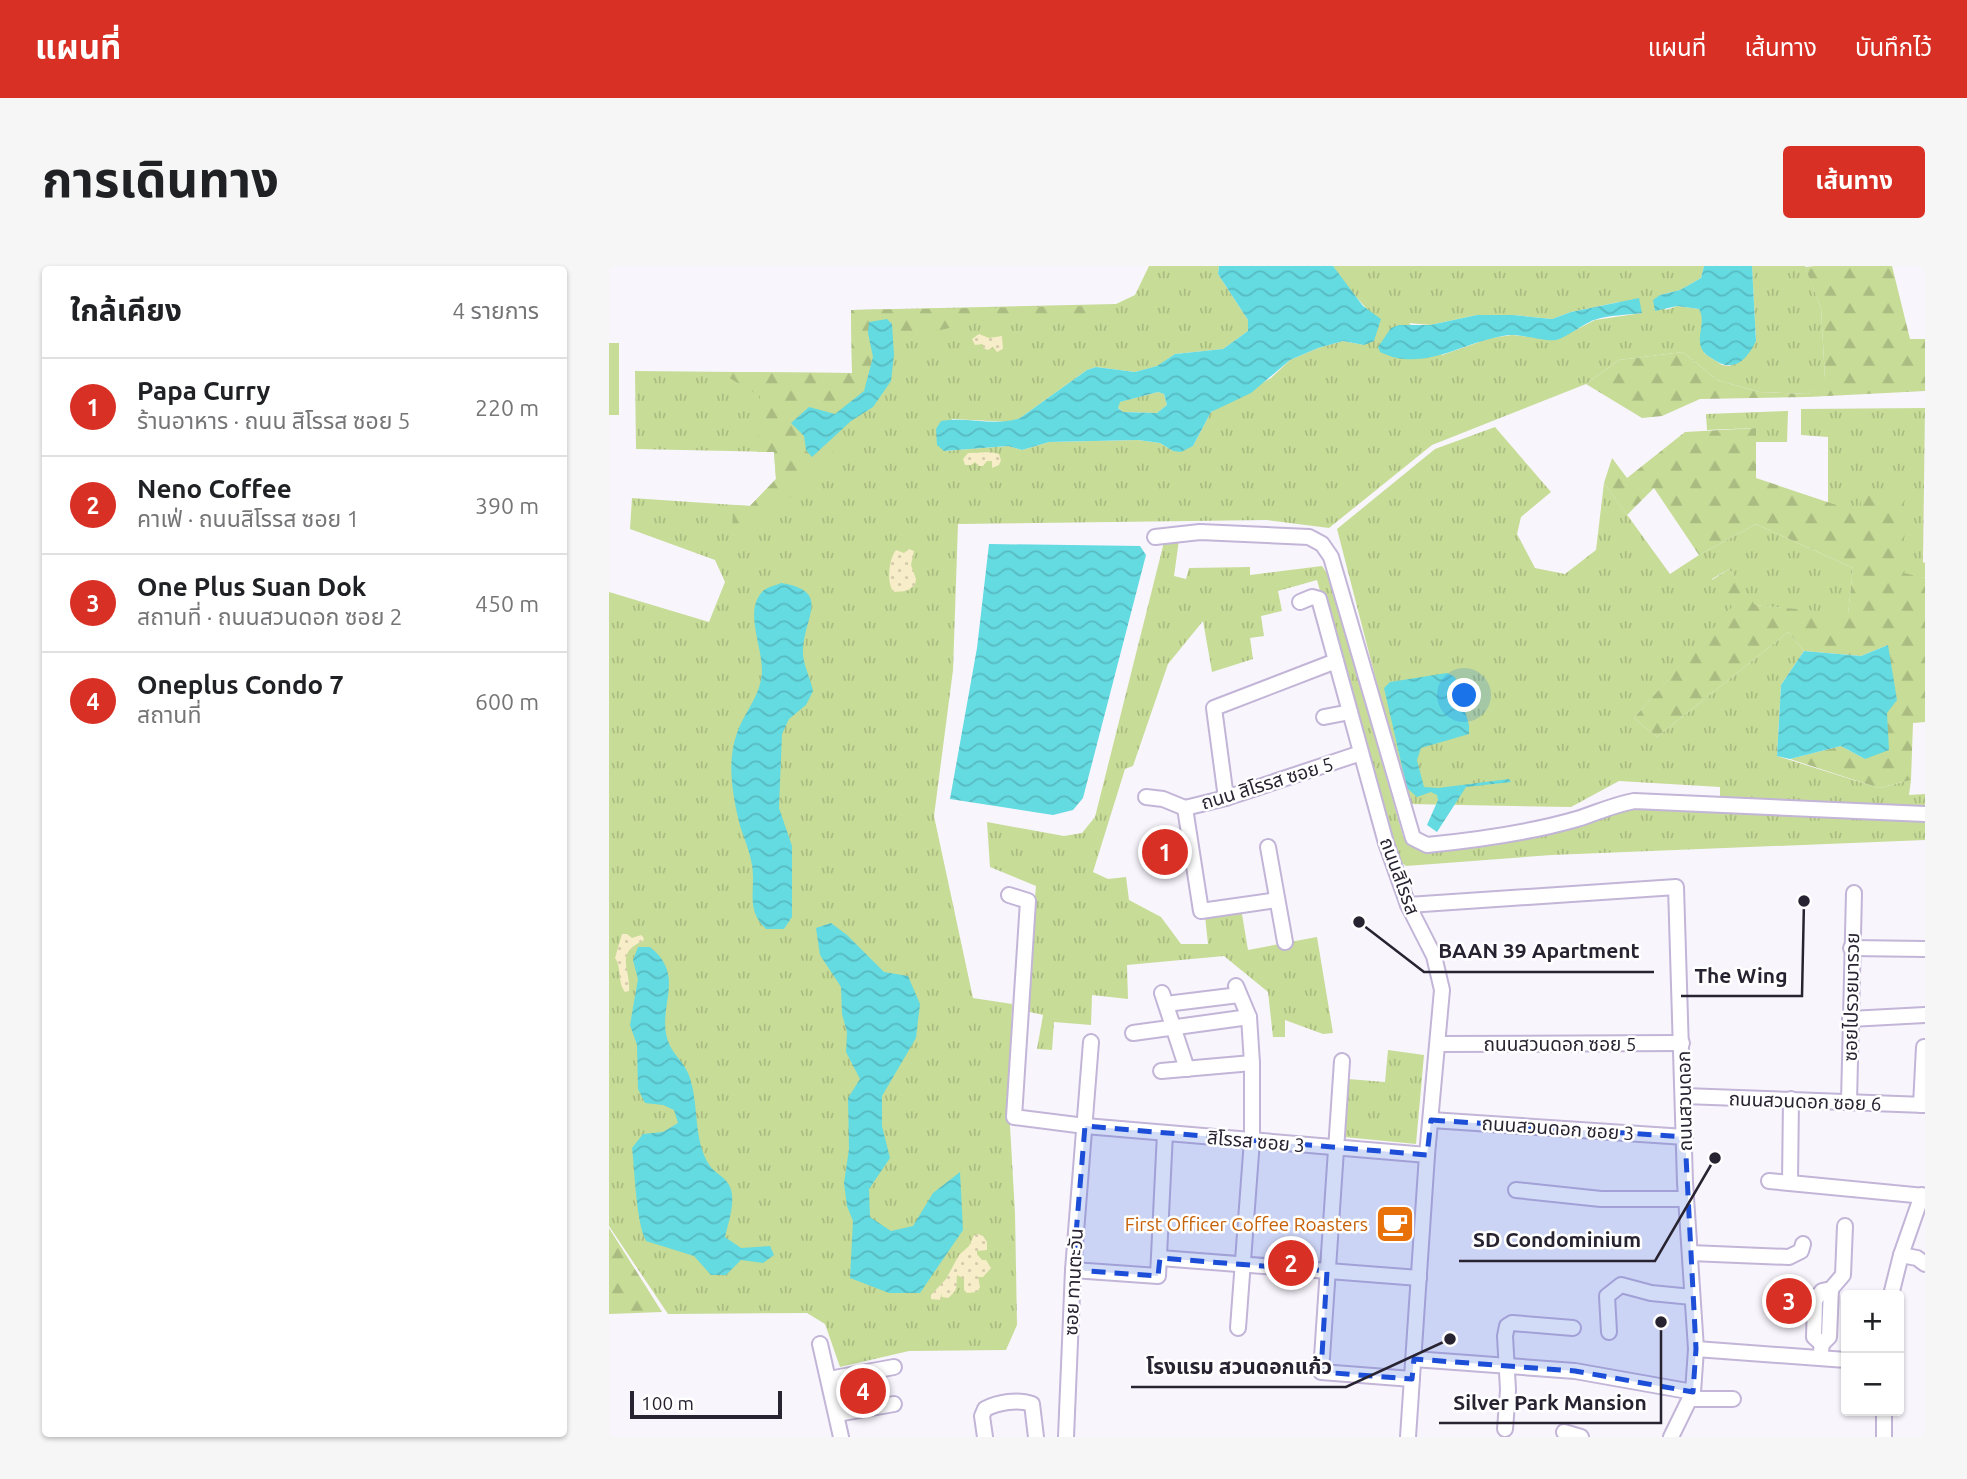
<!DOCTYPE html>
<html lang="th">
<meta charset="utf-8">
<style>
body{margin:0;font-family:Ubuntu,"Noto Sans Thai",sans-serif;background:#f6f6f6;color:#202124}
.controls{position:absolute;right:21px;bottom:21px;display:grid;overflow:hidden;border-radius:7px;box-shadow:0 2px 5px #0004}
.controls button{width:63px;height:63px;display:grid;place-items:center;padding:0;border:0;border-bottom:2px solid #e0e0e0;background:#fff;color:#202124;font:35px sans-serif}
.scale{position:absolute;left:21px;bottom:18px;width:152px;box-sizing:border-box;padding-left:7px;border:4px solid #282330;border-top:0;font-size:19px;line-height:24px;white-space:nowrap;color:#282330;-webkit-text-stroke:5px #fff;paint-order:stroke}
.you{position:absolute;left:856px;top:430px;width:24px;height:24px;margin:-18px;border:5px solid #fff;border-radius:50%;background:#1a73e8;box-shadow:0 0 0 10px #1a73e833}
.badge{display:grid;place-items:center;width:46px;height:46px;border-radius:50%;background:#d93025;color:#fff;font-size:23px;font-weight:700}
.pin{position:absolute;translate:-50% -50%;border:4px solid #fff;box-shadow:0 2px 7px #0006}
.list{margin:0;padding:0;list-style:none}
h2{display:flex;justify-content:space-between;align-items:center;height:91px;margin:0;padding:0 28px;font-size:30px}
h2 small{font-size:23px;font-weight:400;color:#757577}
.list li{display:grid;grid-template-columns:46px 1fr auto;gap:21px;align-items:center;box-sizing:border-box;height:98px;padding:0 28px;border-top:2px solid #e0e0e0}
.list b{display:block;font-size:26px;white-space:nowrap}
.list p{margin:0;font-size:23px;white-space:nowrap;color:#757577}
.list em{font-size:23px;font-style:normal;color:#757577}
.map{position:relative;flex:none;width:1316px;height:1171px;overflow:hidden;border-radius:7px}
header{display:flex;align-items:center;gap:42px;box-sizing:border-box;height:98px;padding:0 35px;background:#d93025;color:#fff}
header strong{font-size:33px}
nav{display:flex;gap:38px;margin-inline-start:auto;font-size:24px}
.intro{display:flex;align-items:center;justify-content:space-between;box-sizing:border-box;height:168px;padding:0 42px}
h1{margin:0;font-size:49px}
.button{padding:18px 32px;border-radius:7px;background:#d93025;color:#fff;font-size:24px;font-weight:700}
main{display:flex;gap:42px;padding:0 42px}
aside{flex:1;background:#fff;border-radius:7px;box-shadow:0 2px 5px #0004}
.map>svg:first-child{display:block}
.grass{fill:url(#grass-tufts);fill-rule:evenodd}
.forest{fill:url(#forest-firs)}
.sand{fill:url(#sand-dots)}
.garden{fill:#c7dc97}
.water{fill:url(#water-waves);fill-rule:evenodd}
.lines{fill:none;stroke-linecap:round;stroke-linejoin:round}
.minor-casing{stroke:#c2b5d7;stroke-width:18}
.minor{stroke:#fff;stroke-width:14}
.marked{fill:#1d4ed8;fill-opacity:0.2;stroke:#1d4ed8;stroke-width:5;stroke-dasharray:14 9;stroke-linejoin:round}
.labels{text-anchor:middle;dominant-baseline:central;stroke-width:5;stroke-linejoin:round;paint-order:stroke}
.street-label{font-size:19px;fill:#282330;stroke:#fff}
.food-label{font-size:19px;fill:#c56008;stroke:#fff;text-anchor:end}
.leader{fill:none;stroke:#282330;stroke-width:2.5}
.callout-dot{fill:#282330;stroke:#fff;stroke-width:2.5}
.callout-label{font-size:21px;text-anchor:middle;font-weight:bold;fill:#282330;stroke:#fff;stroke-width:5;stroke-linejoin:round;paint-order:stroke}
</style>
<header>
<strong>แผนที่</strong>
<nav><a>แผนที่</a><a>เส้นทาง</a><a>บันทึกไว้</a></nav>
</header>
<div class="intro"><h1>การเดินทาง</h1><a class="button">เส้นทาง</a></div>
<main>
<aside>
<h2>ใกล้เคียง<small>4 รายการ</small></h2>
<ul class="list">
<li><span class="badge">1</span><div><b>Papa Curry</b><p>ร้านอาหาร · ถนน สิโรรส ซอย 5</p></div><em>220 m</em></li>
<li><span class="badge">2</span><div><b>Neno Coffee</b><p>คาเฟ่ · ถนนสิโรรส ซอย 1</p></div><em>390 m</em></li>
<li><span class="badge">3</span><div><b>One Plus Suan Dok</b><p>สถานที่ · ถนนสวนดอก ซอย 2</p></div><em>450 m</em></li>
<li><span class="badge">4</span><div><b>Oneplus Condo 7</b><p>สถานที่</p></div><em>600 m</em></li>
</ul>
</aside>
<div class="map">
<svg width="1316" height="1171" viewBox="0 0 1316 1171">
<defs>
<pattern id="grass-tufts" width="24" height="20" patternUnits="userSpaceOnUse" patternTransform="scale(1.75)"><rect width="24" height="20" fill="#c7dc97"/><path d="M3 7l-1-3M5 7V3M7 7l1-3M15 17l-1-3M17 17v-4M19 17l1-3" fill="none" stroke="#abbc82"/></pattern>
<pattern id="forest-firs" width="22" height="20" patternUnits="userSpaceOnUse" patternTransform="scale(1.75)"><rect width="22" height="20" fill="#c7dc97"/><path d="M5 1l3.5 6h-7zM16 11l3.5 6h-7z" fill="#abbc82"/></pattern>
<pattern id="sand-dots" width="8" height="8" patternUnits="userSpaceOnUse" patternTransform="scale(1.75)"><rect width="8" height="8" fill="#f7edc8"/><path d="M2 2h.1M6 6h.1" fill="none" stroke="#d4cbac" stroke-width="1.8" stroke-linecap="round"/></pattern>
<pattern id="water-waves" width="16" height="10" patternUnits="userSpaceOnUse" patternTransform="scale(1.75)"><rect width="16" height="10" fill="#64dae1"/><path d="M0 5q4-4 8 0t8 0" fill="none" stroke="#57bbc1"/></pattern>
</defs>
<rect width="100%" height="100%" fill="#f8f5fd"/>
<g class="grass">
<path d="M540,0H610L609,8L639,54V65L614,83L566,88L549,100L526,106L487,101L478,104L411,152L400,156L343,153L335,185L399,180L413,184L440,176L529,174L551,177L564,185L584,180L602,146L662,112L681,94L709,82L734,75L755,79L762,48L736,18L724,0H1095L1092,12L1071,24L1051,29L1057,44L1068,40L1090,43L1094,50L1095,87L1113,99L1121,100L1147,75L1143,0H1196L1212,42L1216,113L1199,128L1150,126L1108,114L1074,86L1010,94L977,118L823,179L720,262L658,254L349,258L344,404L325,550L364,732L403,738L400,843L406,947L408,1059L397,1084L300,1085L231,1101L216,1058L198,1047L59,1048L0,960V326L100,356L116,316L106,294L21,263L23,232L141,240L167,213L165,186L27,183L26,105L243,107L242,44L507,38L526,29ZM1010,36L1033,47L986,54L947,74L903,69L882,72L833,89L800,57L821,59L868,49H904L943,53L962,46Z"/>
<path d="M549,126L555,128L558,139L548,147L514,146L509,142L510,136Z"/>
<path d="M1316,142L1314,296L1316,297V312L1295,308L1252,248L1219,237V171L1192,169V143Z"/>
<path d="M1179,145L1178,176H1147L1146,162L1098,164L1097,148Z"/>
<path d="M886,161L942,226L912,251L908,268L926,302L956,308L987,284L995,217L1061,308L1090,289L1147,258L1244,302L1239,349L1145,339L1120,303L1103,313L1124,341L1025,452L1048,471L1179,366L1195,385L1172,419L1168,490L1270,522L1302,514L1300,529L1316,528V542L1111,533V521L1010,515L962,541L799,538L728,263L826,183Z"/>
<path d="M570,274L565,310L577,313L580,302L641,301V309L713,300L720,310L794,570L805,579L820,581L1008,540L1316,551V574L943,589L797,600L788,593L771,542L708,314L669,325L673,345L652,350L655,370L641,372L644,393L603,406L594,355L559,398L524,500L516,503L484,606L499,613L517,611L520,634L552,651L572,678H599L596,650L632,642L639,684L708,671L724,767L714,768L676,754V771H664L659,726L615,690L518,699L519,733L483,729L482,759L445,756L443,784L428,783L434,749L416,745L427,620L381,601L378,556L455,570L473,567L486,551L555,276Z"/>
<path d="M779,784L815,789L807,878L735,871L739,813L776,816Z"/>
</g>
<g class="forest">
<path d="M1206,0H1283L1301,73H1316V125L1199,131L1091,133L1053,150L1033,152L977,118L1010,94L1074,86L1108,114L1150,126L1199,128L1216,112L1212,42L1196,1Z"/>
<path d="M485,40V47L379,54L307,69L285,89L283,58L259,67L264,91L255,125L226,148L195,170L197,184L203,191L233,164L237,172L180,232L123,270L124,239L141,240L167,213L165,186H148L151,130L110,106L243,107L242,44Z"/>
<path d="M1147,162V212L1251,247L1253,228L1295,232V307L1316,312V456L1304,457L1302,514L1270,522L1181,493L1232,480L1256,493L1278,447L1279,379L1252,390L1195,385L1179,366L1048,471L1025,452L1123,341L1103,314L1120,303L1146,339L1239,348L1244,302L1147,258L1090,289L1045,222L1018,249L995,217L1003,192L1018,212L1076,166Z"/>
<path d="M0,962L53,1046L0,1048Z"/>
</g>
<g class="sand">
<path d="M370,68L380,72L393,70L394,83L388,86L384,81L379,84L374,82V78L366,79L363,73Z"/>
<path d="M382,186L390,188L392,194L390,199L383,202V195H378L374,200H370L366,196L362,199H356L354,193L359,187Z"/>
<path d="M300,283L305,285L302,299L307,313L306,319L298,325L285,326C277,318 280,292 287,284L295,287Z"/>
<path d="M13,668H18L23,672L32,669L35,672L34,675C5,687 22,703 20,725L16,726C8,716 13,701 6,692Z"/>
<path d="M369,968L374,970L378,976V984L368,985V988L373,994H377L382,1002L374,1011H369L371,1021L368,1026L358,1027L355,1024V1013L348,1009C347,1022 350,1023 339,1032L333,1031L332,1027V1034L322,1033V1029L337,1013L350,989L360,980L365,969Z"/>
</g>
<rect class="garden" x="0" y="77" width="10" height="72"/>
<g class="water">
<path d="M610,0H724L754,40L772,53L765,75L755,79L734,75L709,82L681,94L642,127L602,146L584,180L572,186L564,185L551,177L529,174L440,176L413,184L399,180L335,185L328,179L327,163L332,155C358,150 386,161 411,152L478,104L487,101L526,106L548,100L566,88L614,83L639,65V54L609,8ZM549,126L555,128L558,139L548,147L514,146L509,142L511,136Z"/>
<path d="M1095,0H1143L1147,75C1138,94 1124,108 1104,93C1099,90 1094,87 1092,81C1088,68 1097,56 1090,43L1068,40L1046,45L1044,34L1051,29L1071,24L1092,12Z"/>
<path d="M1030,32L1033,47C1018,49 1000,49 985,54C974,58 957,72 947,74C938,76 913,68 900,69C856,74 815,108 771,86L769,81L782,62L790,59H821L868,49H904L943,53L962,46Z"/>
<path d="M278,53L283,58L285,89L282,115L264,141L242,155L203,191L197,184L195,170L182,157L200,141L226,148L255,125L264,91L259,67L260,56Z"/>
<path d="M380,278L531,280L537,289L474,532L464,544L444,549L341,533L368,382Z"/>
<path d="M172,317C222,325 196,349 194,383C193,398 201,410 204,425L197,439L180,453L173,468L170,542L183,580V651L175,663H157C136,643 147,624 143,599C141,587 136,574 132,563C124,533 117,497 128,467C134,449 148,434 152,414C158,387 133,348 153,326C157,321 166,320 172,317Z"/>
<path d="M1279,379L1288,434L1278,447L1280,484L1256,493L1232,480L1181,493L1168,490L1172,419L1195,385L1252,390Z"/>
<path d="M838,407L846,411L860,459V468L812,482L808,494L815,521L829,522L900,513L902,516L857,521L828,566L818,559L829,534L828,529L822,526L808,531L798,522L775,422L781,416Z"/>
<path d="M222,657L238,669L275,706L299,710L311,738L307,772L273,830V860L281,892L260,923L261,951L282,965L304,960L324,927L351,906L354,964L311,1027H280L241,1012L244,955L238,940L235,917L240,883L239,832L251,813L237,786L238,766L233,748L232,721L211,689L207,662Z"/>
<path d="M29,681H41C80,712 44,743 61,780C66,790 75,797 79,807C91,835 83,874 101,900C106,907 116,911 120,919C128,933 119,957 116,971L132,982L161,980L165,989L154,997L132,994L117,1009H102L85,990L37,975C27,956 26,906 23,882L34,868L54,866L69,857L65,844L54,839L36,837L29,823L28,779L21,759L29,713L24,694Z"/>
</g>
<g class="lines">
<g class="minor-casing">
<g id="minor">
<path d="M546,271L591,266L700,271L713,278L722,291L804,572L818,579C868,574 920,567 968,553C987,547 1004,539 1025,535L1316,548"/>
<path d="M691,336L703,331L710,333L727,395"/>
<path d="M715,451L741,446"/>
<path d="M537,531L554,533L576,542"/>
<path d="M617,532L605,442L727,395L777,577L799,639L825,690L833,724L818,889L799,1171"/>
<path d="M659,581L676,676"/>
<path d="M400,629L419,635L405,851L476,860L818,889"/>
<path d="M668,634L592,645L576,542L617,532L752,487"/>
<path d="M799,639L1067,621L1076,916L1087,1083L1084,1126L1062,1171"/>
<path d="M1242,682L1316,683"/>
<path d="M627,720L640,751L643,797V874L629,1062"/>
<path d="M553,727L578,803"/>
<path d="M557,738L630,729"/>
<path d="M1241,753L1316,749"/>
<path d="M524,767L640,751"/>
<path d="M829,778L1073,777"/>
<path d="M733,795L712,1106L803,1113"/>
<path d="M552,805L643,797"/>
<path d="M1075,830L1316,839"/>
<path d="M1240,836L1245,627"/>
<path d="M1312,839L1315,781"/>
<path d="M822,854L1076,871"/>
<path d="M1160,915L1316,930"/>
<path d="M1181,916L1182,833"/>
<path d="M907,924L992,933H1077"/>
<path d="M1081,987L1180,991L1192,985L1194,978"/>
<path d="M1292,989L1308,992L1316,998"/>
<path d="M551,992L810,1012"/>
<path d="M464,1004L549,1010L556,867"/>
<path d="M1282,1029L1292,989L1313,929"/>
<path d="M1000,1066L998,1030L1012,1019L1042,1027L1083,1031"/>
<path d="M211,1078L232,1171"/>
<path d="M1213,1078L1205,1071L1206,1034L1213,1025L1222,1023L1234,1009L1236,960"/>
<path d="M1087,1083L1237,1094"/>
<path d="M1212,1085L1213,1078L1220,1071L1222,1023"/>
<path d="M805,1093L966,1105L1084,1126"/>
<path d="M220,1113L285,1101"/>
<path d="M1082,1133H1124"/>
<path d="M228,1148L285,1138"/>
<path d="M896,1163L899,1124L896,1070L898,1060L903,1057L964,1062"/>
<path d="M955,1166L972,1171"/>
<path d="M376,1171L373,1150L376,1143C389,1136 409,1133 423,1138L427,1171"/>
<path d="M457,1171L464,1004L482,776"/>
<path d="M1275,1171V1145"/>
</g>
</g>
<use href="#minor" class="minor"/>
</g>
<path class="marked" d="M822,854L1076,871L1087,1083L1084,1126L966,1105L805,1093L803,1113L712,1106L718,1005L551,992L549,1010L464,1004L476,860L818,889Z"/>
<defs>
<g id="cafe-square" transform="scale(2.0125)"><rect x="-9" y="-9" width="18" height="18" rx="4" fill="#e8710a" stroke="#fff"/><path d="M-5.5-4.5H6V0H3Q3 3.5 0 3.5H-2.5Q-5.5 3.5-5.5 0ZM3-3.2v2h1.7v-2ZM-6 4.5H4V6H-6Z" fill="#fff"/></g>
</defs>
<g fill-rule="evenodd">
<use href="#cafe-square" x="786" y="958"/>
</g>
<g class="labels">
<g class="street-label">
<text transform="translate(658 517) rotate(-17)">ถนน สิโรรส ซอย 5</text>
<text transform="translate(791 610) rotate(70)">ถนนสิโรรส</text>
<text transform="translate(1242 731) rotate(-89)">ซอยไปรวยมารวย</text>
<text x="951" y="778">ถนนสวนดอก ซอย 5</text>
<text transform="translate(1075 835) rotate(-91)">ถนนสวนดอก</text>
<text transform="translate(1196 835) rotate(2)">ถนนสวนดอก ซอย 6</text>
<text transform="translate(949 862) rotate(4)">ถนนสวนดอก ซอย 3</text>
<text transform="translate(647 875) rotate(5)">สิโรรส ซอย 3</text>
<text transform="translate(464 1016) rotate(-87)">ซอย ทานตะวัน</text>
</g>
<g class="food-label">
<text x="759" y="958">First Officer Coffee Roasters</text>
</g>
</g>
<path class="leader" d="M750 656L815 706H1045M1195 635L1193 730H1072M1106 892L1046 995H850M841 1073L737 1121H522M1052 1056L1052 1157H830"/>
<g class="callout-dot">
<circle cx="750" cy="656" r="7"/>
<circle cx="1195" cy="635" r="7"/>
<circle cx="1106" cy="892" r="7"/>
<circle cx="841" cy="1073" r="7"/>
<circle cx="1052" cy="1056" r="7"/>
</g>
<g class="callout-label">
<text x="930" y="692">BAAN 39 Apartment</text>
<text x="1132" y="717">The Wing</text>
<text x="948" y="981">SD Condominium</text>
<text x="630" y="1108">โรงแรม สวนดอกแก้ว</text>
<text x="941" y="1144">Silver Park Mansion</text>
</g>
</svg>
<div class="controls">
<button>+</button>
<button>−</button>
</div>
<div class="scale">100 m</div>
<div class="you"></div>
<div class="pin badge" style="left:556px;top:586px">1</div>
<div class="pin badge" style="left:682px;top:997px">2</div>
<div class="pin badge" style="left:1180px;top:1035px">3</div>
<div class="pin badge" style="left:254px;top:1125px">4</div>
</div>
</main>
